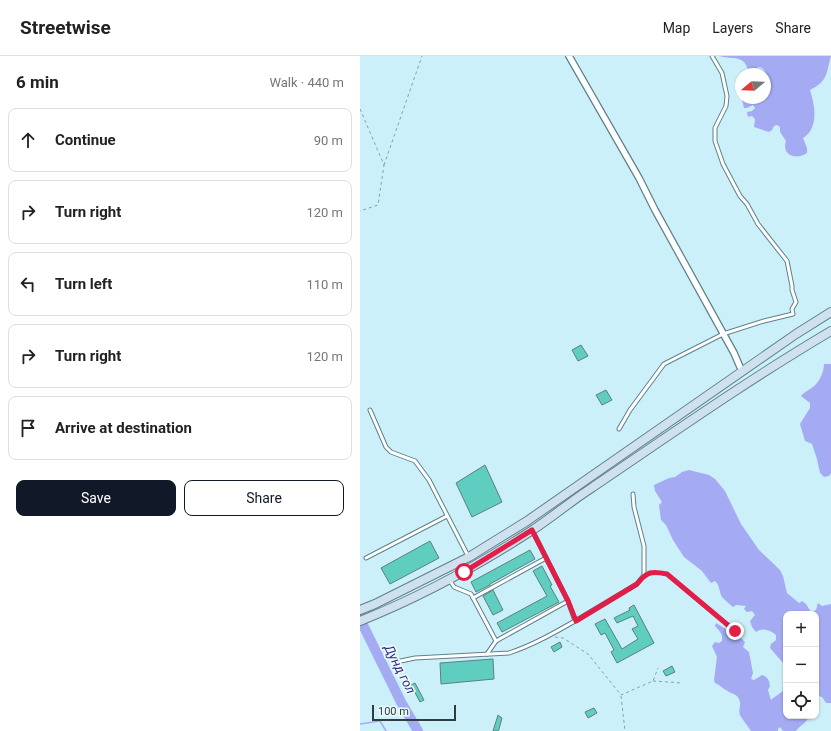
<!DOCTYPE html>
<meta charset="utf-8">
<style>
body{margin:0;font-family:Roboto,sans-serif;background:#f2f2f2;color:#222}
.controls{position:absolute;right:12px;bottom:12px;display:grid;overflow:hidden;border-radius:8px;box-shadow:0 1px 3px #0004}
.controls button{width:36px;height:36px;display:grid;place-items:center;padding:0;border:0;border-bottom:1px solid #e0e0e0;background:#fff;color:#222;font:20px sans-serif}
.compass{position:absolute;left:375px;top:12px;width:36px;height:36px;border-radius:50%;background:#fff;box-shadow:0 1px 3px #0004;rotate:251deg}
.scale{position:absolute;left:12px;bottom:10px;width:84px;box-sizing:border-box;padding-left:4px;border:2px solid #2f3d41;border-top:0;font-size:11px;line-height:14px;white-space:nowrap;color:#2f3d41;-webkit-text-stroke:3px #eaf9fd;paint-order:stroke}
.stop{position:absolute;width:12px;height:12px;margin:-9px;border:3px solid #e11d48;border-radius:50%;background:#fff}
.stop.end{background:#e11d48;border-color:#fff;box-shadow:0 1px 4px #0008}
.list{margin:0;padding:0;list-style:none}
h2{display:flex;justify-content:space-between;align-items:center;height:52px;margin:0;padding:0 16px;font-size:17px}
h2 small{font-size:13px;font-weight:400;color:#767676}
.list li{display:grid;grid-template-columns:26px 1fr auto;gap:12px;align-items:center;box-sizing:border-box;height:64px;margin:0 8px 8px;padding:0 8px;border:1px solid #e0e0e0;border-radius:8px}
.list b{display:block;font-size:15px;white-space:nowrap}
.list em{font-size:13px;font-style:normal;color:#767676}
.actions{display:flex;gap:8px;padding:12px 16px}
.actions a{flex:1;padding:9px 0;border:1px solid #111827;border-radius:8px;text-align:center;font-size:14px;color:#111827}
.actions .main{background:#111827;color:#fff}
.icon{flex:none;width:22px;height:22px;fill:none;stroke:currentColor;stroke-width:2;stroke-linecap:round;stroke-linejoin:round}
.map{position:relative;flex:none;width:471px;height:675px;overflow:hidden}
header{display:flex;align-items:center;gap:24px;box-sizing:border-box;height:56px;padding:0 20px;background:#fff;border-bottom:1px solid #e0e0e0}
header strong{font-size:19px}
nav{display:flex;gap:22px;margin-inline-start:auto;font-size:14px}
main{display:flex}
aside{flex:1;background:#fff}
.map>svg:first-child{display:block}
.water{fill:#a5abf3}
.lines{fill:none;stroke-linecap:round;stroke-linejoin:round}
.stream{stroke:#a5abf3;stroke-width:1.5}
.river{stroke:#a5abf3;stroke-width:10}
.building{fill:#5fcec0;stroke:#5d807b}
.service-casing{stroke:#5f818a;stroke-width:5}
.minor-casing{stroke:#5f818a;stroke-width:8}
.secondary-casing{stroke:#5f818a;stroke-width:10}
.path{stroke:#86a1a9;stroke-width:1;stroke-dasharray:3 3;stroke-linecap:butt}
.service{stroke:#fff;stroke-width:3}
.minor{stroke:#fff;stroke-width:5.5}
.secondary{stroke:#cfe0ef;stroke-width:8}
.route{stroke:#e11d48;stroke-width:5}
.labels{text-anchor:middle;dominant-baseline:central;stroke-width:3.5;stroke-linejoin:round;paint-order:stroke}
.water-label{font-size:13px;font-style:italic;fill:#322d7e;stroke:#eaf9fd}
</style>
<header>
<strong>Streetwise</strong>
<nav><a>Map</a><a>Layers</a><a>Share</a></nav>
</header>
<main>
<aside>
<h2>6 min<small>Walk · 440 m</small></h2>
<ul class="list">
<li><svg class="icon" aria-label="ahead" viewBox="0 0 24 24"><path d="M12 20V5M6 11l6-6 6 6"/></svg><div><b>Continue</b></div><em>90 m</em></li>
<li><svg class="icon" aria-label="right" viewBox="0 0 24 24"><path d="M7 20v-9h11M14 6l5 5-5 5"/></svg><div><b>Turn right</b></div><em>120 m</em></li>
<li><svg class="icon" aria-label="left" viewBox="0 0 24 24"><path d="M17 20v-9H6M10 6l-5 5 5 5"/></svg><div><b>Turn left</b></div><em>110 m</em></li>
<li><svg class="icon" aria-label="right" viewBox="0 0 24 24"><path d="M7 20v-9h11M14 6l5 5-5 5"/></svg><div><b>Turn right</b></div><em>120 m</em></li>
<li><svg class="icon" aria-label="arrive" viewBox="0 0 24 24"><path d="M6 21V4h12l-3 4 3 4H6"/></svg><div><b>Arrive at destination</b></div></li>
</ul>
<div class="actions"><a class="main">Save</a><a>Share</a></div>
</aside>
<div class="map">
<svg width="471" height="675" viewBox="0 0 471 675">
<rect width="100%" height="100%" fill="#cbf0fa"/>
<g class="water">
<path d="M359,0H471C466,18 468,25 450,34C455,49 459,72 443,82L447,92V97C437,104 421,100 426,85L420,76V71L417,69L414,70L412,74L409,76L394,71L395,63L392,60L388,61L387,56L392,55L395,52L393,49L387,52H384L382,44L385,42H405V18L406,17C404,12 402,11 398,11L395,14V18H391C388,14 387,10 384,6C378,0 367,3 359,0Z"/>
<path d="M464,308H471V417L469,420L464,421L460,417L457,403L452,388L445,385L440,368L450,352V347L441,340C445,335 450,334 454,330C460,325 464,315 464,308Z"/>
<path d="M329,414L349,419L355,423L365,435L381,468L399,494L420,514L423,520L427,537L439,547L442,545L446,548L451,556L456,554L458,547L462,550L471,548V647H466L462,641L456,639V558H426L425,615L423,610V607L410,592L411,588L416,584V579C410,574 403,571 396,576L392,571L390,565L395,559L392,555L387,556L384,553L386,550L376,549L373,551C369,548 365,544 362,541C359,536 360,529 355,525L351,527L342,515L324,501L313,484L306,469L301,464L299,449L302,446L295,435L294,429L309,422L315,421L322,416Z"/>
<path d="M356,567L382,583L385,586L383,591L389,596L393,617L391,623L394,624L402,619C408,621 409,624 410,630L408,634L411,644C416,639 421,638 424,633H426V660H449C447,667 440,669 436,675H423L420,671L418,673V675H391C388,670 382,663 380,659C378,654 381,650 380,646C378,637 372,639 366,634C362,632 360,629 355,627L354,624L357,601L352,590L355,586L359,587L362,585C363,577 359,575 355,570Z"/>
</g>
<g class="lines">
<path class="stream" d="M0,668L20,665L26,675"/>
<path class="river" d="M0,563L41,646L58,675"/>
</g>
<g class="building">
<path d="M221,289L228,300L218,305L212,294Z"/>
<path d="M246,334L252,344L242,349L236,339Z"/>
<path d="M125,409L142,446L112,461L96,427Z"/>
<path d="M70,485L79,502L30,528L21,512Z"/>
<path d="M170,494L175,503L130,528V529L116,536L111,526Z"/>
<path d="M182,510L192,529L190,530L199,546L142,576L137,567L187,540L173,515Z"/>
<path d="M133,534L143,554L133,559L123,540Z"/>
<path d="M274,549L294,587L257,607L251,596L254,594L245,577L241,579L235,568L245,563L262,593L278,583L272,573L278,570L273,560L257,567L254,562L270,554L269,552Z"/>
<path d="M200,586L202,591L194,596L191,591Z"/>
<path d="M133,603L134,623L81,628L80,607Z"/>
<path d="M312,610L315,616L306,620L303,615Z"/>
<path d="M55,627L64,644L60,646L51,629Z"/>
<path d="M234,652L237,657L228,662L225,656Z"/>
<path d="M138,659L142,662L139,673L138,675H133Z"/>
</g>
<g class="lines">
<g class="service-casing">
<g id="service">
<path d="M10,354L26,391L31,396L55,405L69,424L108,500"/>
<path d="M259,373L270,354L304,308L363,278L404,265L433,258L432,253L436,246L432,234V230L427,205L398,168L387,148L380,140L363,108L355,85V72L366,50L367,40L362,17L352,0"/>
<path d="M6,502L87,460"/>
<path d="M89,523L94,531L111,538L136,585L127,598"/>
<path d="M113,542L186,502"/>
<path d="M215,565L277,528L284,519V490L274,451L273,438"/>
<path d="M136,585L208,545"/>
<path d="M36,606L55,602L149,597C173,589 194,577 215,565L208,545L172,474"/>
</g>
</g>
<g class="minor-casing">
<path id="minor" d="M209,0L279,122L295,154L374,297L380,311"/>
</g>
<g class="secondary-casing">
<g id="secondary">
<path d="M0,554L15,548L109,501L167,465L436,278L471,256"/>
<path d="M0,565C60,541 117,510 171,475C191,462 210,446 230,433C310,379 388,324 471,275"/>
</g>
</g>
<g class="path">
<path d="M0,53L24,109L18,149L0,155"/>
<path d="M24,109L62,0"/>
<path d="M288,518L294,515L307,517L375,575L366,567"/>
<path d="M195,581L203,582L228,598L261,639L293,625L298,612"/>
<path d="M293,625L322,627"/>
<path d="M261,640L265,675"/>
</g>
<use href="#service" class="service"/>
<use href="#minor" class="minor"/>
<use href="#secondary" class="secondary"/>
</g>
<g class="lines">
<path class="route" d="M104,516L172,474L208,545L216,565L277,528C287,515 292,515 307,518L375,575"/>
</g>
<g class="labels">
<g class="water-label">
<text transform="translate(40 613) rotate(63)">Дунд гол</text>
</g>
</g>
</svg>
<div class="controls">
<button>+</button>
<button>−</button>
<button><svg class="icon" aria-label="locate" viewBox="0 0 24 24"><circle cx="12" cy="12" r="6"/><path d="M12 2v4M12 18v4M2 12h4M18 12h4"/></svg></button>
</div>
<svg class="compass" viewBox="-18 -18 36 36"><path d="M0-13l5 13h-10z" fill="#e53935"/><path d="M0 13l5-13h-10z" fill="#767676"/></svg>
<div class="scale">100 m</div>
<div class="stop" style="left:104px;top:516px"></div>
<div class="stop end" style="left:375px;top:575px"></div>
</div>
</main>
